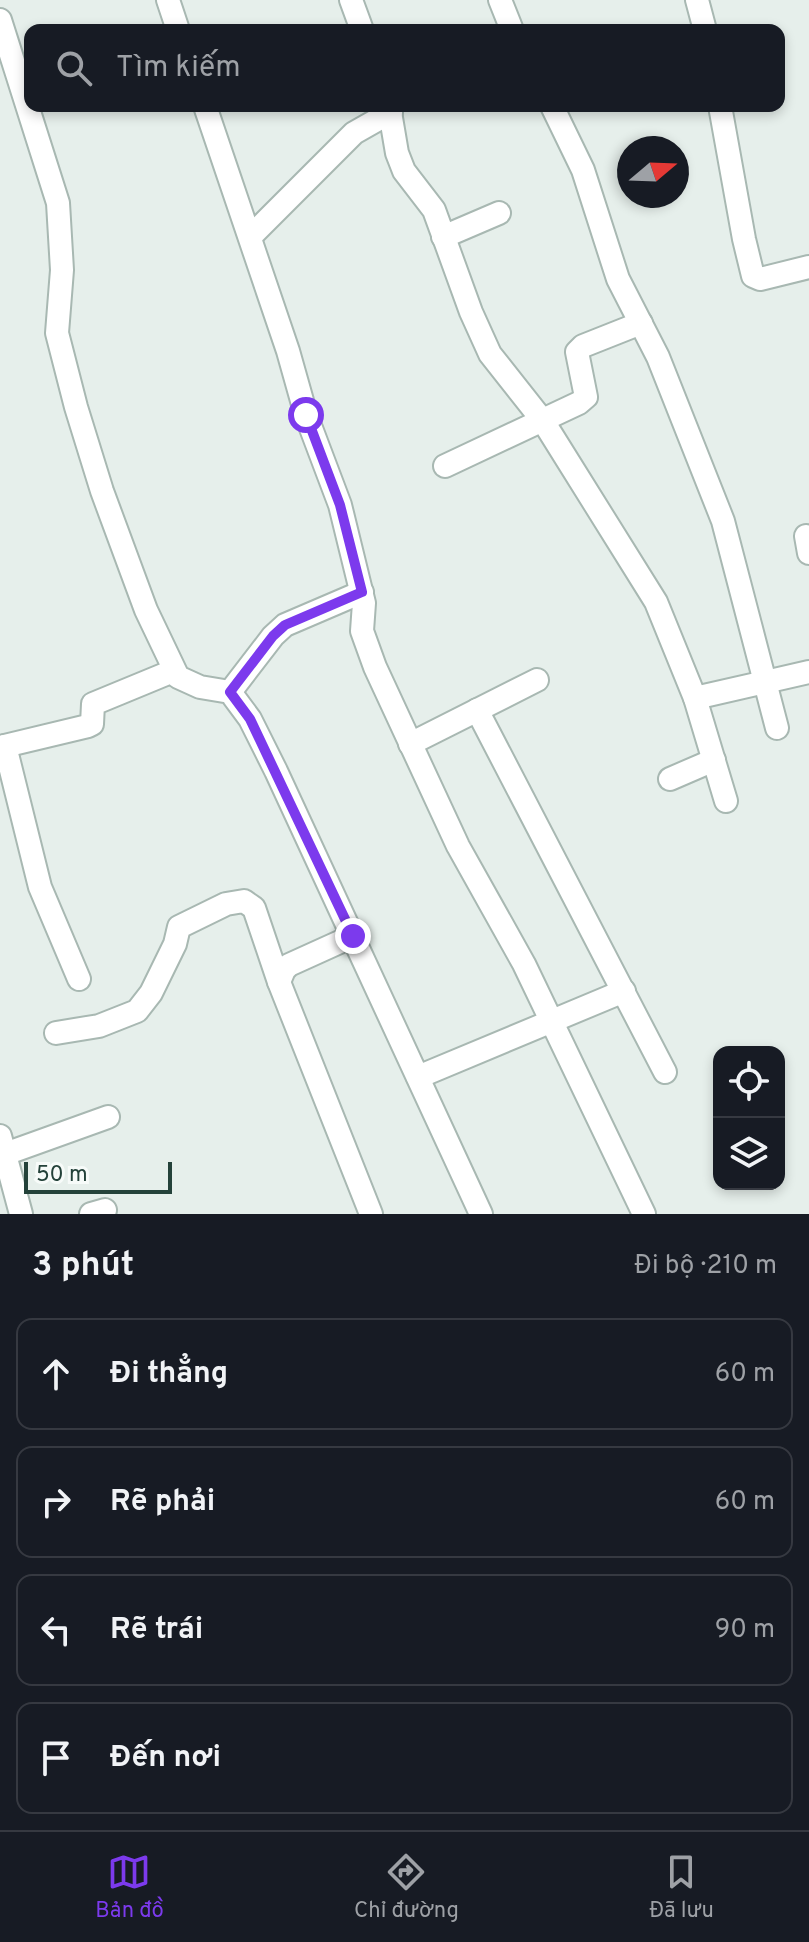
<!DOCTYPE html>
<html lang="vi">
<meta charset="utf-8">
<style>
body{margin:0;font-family:Overpass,sans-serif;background:#20242c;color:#f1f3f6}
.controls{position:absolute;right:24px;bottom:24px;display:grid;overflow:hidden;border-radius:16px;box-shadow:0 4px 12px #0003}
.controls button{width:72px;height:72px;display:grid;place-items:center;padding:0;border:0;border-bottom:2px solid #363941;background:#171b24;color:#f1f3f6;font:40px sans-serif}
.compass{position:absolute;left:617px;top:136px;width:72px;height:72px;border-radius:50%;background:#171b24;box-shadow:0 4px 12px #0003;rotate:71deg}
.scale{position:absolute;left:24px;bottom:20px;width:148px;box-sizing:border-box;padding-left:8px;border:4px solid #24423a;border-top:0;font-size:22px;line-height:28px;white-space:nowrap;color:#24423a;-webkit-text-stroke:6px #f7fbf9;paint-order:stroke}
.stop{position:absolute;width:24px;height:24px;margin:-18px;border:6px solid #7c3aed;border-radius:50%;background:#fff}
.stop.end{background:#7c3aed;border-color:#fff;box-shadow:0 2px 8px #0008}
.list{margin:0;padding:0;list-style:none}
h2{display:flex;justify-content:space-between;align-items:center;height:104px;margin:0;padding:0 32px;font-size:34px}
h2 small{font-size:26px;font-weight:400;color:#9ea1a6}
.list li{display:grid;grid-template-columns:52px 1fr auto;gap:24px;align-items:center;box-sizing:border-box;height:112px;margin:0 16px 16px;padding:0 16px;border:2px solid #363941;border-radius:16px}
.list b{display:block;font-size:30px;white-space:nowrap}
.list em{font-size:26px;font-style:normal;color:#9ea1a6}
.icon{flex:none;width:44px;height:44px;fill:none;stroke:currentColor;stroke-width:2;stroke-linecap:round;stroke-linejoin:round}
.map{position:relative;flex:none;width:809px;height:1214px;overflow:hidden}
.search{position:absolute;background:#171b24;box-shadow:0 4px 12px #0003;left:24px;right:24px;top:24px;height:88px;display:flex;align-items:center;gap:20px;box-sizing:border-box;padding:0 28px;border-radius:16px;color:#9ea1a6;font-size:30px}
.sheet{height:616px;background:#171b24}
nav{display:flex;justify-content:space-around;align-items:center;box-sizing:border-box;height:112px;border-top:2px solid #363941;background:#171b24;font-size:22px;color:#9ea1a6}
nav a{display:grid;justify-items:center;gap:4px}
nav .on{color:#7c3aed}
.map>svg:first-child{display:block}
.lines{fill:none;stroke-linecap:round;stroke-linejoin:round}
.minor-casing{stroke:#a8b8b2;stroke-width:26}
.minor{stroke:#fff;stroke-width:22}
.route{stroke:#7c3aed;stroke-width:10}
</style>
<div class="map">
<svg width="809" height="1214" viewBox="0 0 809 1214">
<rect width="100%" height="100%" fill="#e6efeb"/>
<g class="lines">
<g class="minor-casing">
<g id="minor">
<path d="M168,0L178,30"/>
<path d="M351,0L362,30"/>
<path d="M500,0L512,30"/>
<path d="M697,0L705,30"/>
<path d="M0,20L58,203L62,270L57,333L76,407L102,491L146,610L178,677L200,687L230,692L250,719L276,771L481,1214"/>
<path d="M205,106L288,351L306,415L340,505L364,603L362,631L375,667L458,846L524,964L644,1214"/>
<path d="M389,106L397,153L404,171L434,210L471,312L490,354L543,421L656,602L695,698L726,801"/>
<path d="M552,106L583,170L618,279L658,357L723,521L777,728"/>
<path d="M720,106L744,239L753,276L760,279L809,267"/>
<path d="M250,237L354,133L391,112"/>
<path d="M443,237L499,213"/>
<path d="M445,466L579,403L586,397L577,352L583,346L641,323"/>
<path d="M806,536L809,553"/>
<path d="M230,692L273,636L285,625L362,592"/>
<path d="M695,698L809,672"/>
<path d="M477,710L665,1072"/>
<path d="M410,744L537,680"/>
<path d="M5,746L40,887L79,979"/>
<path d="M0,747L88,726L92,724L93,704L173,671"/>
<path d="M670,779L714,760"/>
<path d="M279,982L284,970L289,965L353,936"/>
<path d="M56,1033L99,1026L137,1011L151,993L175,944L179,927L226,904L244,901L254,908L279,982L371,1214"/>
<path d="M418,1077L624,991"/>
<path d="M0,1136L21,1214"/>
<path d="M5,1154L108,1117"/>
<path d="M91,1214L105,1210"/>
</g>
</g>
<use href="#minor" class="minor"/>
</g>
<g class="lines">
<path class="route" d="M306,415L340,505L362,592L285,625L273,636L230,692L250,719L353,936"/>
</g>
</svg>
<div class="controls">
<button><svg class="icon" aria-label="locate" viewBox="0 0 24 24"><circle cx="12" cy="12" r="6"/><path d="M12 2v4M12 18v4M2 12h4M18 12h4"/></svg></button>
<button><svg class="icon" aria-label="layers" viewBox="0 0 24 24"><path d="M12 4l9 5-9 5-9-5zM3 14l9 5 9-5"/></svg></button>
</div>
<svg class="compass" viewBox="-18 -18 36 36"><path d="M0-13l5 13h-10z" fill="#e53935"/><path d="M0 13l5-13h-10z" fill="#9ea1a6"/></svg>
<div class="scale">50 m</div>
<div class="stop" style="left:306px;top:415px"></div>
<div class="stop end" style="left:353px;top:936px"></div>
<div class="search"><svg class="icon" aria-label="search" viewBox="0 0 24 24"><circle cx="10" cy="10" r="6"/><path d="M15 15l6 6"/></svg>Tìm kiếm</div>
</div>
<section class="sheet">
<h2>3 phút<small>Đi bộ · 210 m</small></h2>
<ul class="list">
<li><svg class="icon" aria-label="ahead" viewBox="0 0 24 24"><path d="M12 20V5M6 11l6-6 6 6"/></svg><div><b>Đi thẳng</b></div><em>60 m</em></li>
<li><svg class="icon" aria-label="right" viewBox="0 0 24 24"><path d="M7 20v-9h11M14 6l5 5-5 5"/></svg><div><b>Rẽ phải</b></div><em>60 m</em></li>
<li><svg class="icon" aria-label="left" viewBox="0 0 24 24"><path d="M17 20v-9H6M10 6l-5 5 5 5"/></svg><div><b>Rẽ trái</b></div><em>90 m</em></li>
<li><svg class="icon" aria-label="arrive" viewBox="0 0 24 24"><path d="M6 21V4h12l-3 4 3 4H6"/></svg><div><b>Đến nơi</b></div></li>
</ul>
</section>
<nav>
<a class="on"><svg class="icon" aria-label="map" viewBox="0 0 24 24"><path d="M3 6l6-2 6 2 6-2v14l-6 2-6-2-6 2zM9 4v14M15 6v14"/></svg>Bản đồ</a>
<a><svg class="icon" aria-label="directions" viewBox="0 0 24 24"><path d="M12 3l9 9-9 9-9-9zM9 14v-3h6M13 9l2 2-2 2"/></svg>Chỉ đường</a>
<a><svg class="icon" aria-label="saved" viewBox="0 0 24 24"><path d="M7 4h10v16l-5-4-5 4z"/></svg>Đã lưu</a>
</nav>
